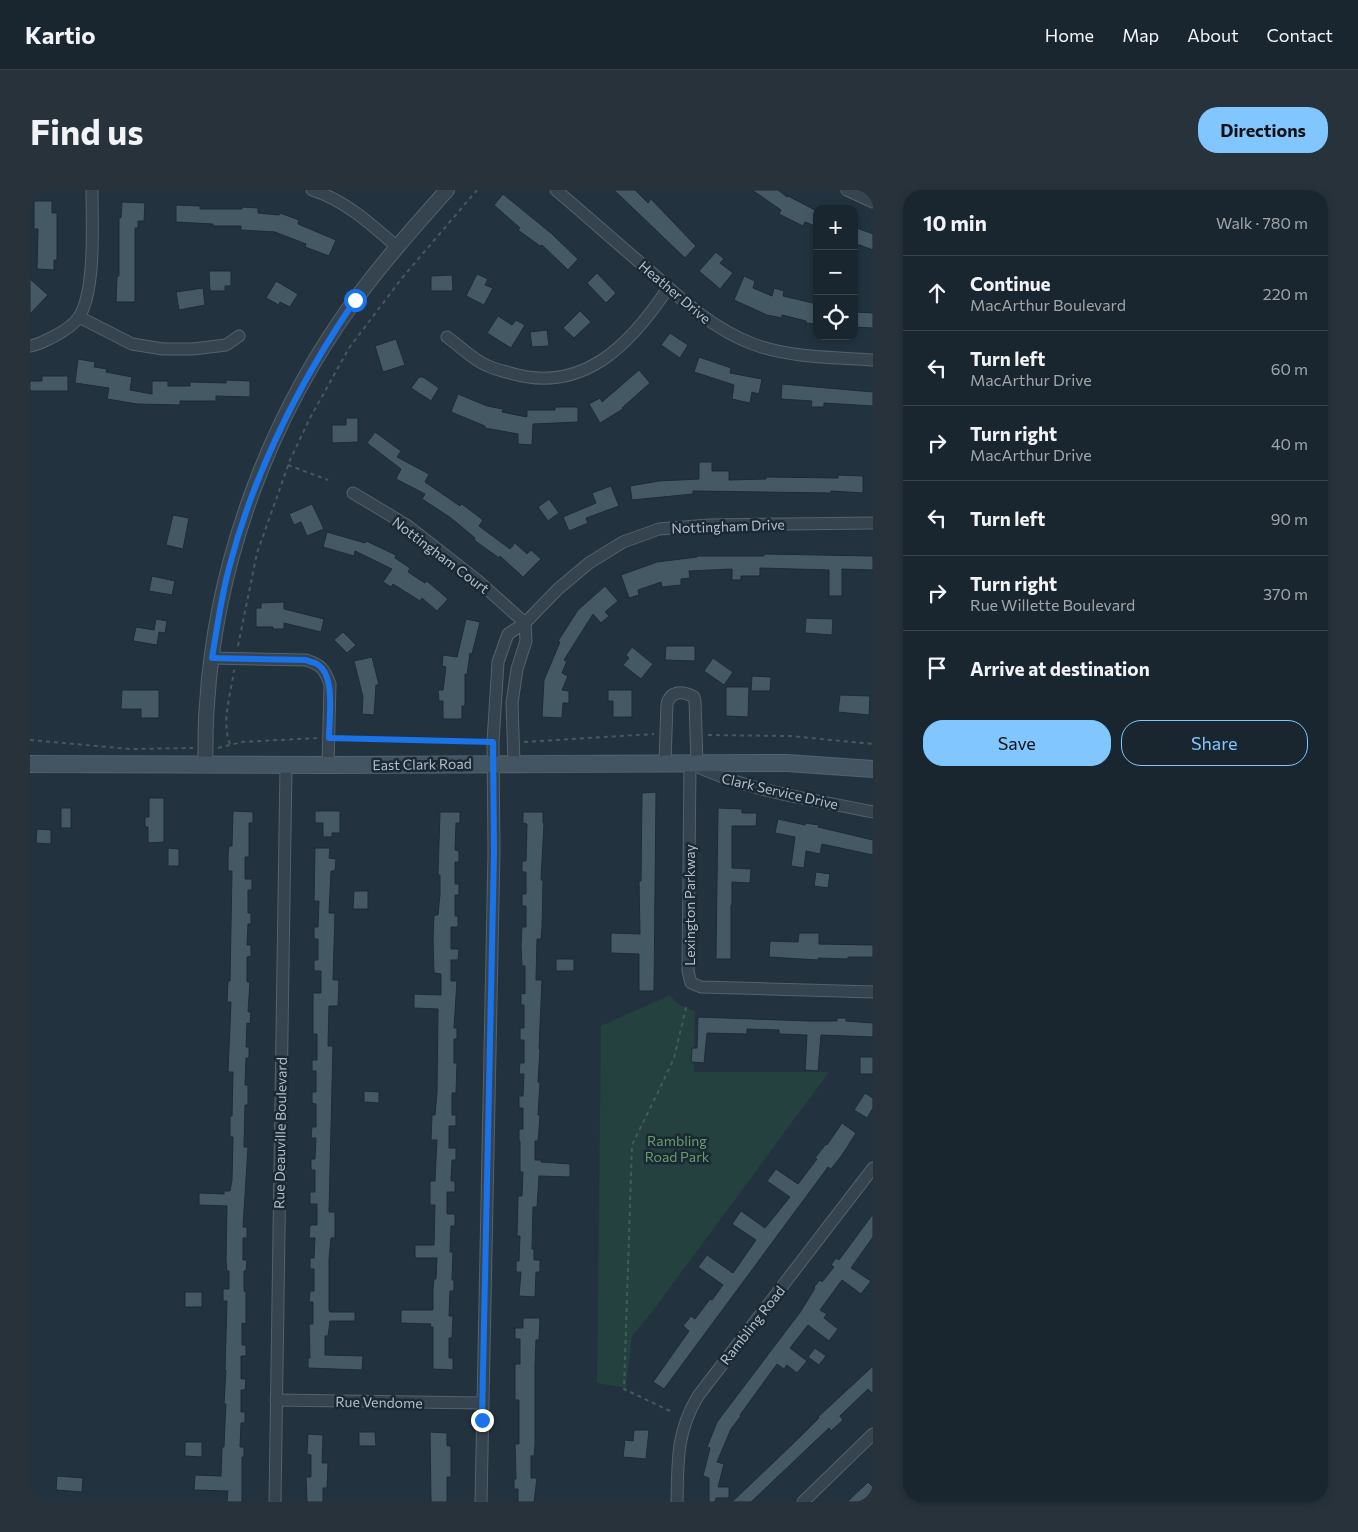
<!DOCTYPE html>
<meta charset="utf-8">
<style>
body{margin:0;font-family:Commissioner,sans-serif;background:#27323b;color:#f1f3f6}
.controls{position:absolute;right:15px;top:15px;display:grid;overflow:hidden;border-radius:10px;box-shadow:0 2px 8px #0003}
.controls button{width:45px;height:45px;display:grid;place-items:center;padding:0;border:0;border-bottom:1px solid #38434b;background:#1a262f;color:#f1f3f6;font:25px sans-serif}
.stop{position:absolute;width:15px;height:15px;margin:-11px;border:4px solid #1a73e8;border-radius:50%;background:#fff}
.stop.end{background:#1a73e8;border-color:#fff;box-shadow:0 1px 5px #0008}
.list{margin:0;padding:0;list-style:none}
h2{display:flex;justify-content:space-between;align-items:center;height:65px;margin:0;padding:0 20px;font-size:21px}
h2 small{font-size:16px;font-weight:400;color:#9fa5aa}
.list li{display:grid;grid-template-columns:32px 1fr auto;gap:15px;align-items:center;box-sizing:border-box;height:75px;padding:0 20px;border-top:1px solid #38434b}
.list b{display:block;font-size:19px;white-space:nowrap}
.list p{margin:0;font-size:16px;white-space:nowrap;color:#9fa5aa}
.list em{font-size:16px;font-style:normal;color:#9fa5aa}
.actions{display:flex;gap:10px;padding:15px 20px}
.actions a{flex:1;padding:11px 0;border:1px solid #82c6ff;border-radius:20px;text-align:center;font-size:18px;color:#82c6ff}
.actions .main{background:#82c6ff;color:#111}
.icon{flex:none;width:28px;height:28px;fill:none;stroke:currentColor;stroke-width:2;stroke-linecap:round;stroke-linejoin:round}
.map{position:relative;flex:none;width:843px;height:1312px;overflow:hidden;border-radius:20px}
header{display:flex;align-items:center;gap:30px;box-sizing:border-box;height:70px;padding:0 25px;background:#1a262f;border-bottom:1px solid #38434b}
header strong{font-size:24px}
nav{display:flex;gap:28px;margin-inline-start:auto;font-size:18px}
.intro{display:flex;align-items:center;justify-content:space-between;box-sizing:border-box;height:120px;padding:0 30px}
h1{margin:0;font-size:35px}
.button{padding:12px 22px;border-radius:20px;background:#82c6ff;color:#111;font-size:18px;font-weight:700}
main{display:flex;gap:30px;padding:0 30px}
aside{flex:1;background:#1a262f;border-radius:20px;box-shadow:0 2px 8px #0003}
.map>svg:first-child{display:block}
.green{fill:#24403f}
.building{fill:#455965;stroke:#1d2b36}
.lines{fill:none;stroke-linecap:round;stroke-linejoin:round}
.minor-casing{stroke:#54626d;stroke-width:13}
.tertiary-casing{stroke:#54626d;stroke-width:16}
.secondary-casing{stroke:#54626d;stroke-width:18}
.path{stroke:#425c5b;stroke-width:2;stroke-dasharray:4 4;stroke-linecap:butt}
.minor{stroke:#36444f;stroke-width:11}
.tertiary{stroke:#36444f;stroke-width:14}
.secondary{stroke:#435462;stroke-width:16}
.route{stroke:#1a73e8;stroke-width:6}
.labels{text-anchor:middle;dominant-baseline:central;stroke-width:5;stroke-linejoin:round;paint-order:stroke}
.street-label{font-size:14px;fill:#b2bfca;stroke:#1b2934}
.park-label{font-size:14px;fill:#679d6a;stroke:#1b2934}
</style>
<header>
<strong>Kartio</strong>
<nav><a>Home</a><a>Map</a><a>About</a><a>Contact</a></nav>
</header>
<div class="intro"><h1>Find us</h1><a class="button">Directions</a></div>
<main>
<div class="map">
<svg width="843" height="1312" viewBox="0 0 843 1312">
<rect width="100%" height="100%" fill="#22333f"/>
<path class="green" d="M640,805C646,814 655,818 665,821L664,882H799L622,1122L602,1146L596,1198L567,1193L571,836Z"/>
<g class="building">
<path d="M584,0H605L618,13L621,9L666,56L655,68Z"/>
<path d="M722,0H748L757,7L758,6L787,21V37L775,32L773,36L749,24L751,20Z"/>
<path d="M473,4L522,44L548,69L538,80L512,55L510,56L488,40L490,38L464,15Z"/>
<path d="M4,11H22V23H27V70H24V80L7,79L8,39H4Z"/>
<path d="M92,12L115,13L114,31H108V38H105V112H86L87,86H89V27L91,28Z"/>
<path d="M146,15L170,16V19H212V17L228,18V23L249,25L250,23L269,30L268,34L306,50L299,66L275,57L276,54L245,42L211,40V36H183V34L146,32Z"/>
<path d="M824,37L843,44V60L824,53Z"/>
<path d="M686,62L694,69L690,73L703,83L690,99L669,81Z"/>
<path d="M179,81H201V96H195V101H180Z"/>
<path d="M567,83L586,103L576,113L557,93Z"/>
<path d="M447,84L458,89L455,95L463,98L454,115L436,106Z"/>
<path d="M422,85L423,101H401V86Z"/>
<path d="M714,86L725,91L723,98L742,106L744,98L754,101L753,106L787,114V134L776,133V131L752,125V128L737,125L704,110Z"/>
<path d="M0,89L18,105L0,124Z"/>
<path d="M246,91L268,104L260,117L250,112L249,115L236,108Z"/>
<path d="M173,98L175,115L149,120L146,102Z"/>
<path d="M550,121L561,132L544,148L533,138Z"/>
<path d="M824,122L843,123V138L824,137Z"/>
<path d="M468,126L482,135L486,130L495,135L481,158L457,143Z"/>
<path d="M517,140L519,156L502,157L500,142Z"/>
<path d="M640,143L658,155L650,168L631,155Z"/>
<path d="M366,149L375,175L353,182L345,156Z"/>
<path d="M669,167L701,178L700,183L732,189L729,204L722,202L720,213L702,209L704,195L664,182Z"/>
<path d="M48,169L65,172L64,177L77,179L76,182L102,187L100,200L122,204V191H138V196H160V192L196,193V190L220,191V207L186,206V211H150V215L107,214L77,209L79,198L45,193Z"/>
<path d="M609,180L620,193L592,218L593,219L570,233L559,214L570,208L572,212Z"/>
<path d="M12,186H38V201H0V191H12Z"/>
<path d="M389,187H393L409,198L401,211L381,198Z"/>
<path d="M752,194L843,202V216L794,213V217H781L782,211L751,209Z"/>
<path d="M428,204L457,216L473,219L472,222L497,227V220H525V217H548V232L503,234L502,255L488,254V244L455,238V236L421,222Z"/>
<path d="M316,228H328V252L302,253V235H316Z"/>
<path d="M345,242L371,261L367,267L399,284L395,292L430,316L432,314L453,330L449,336L480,359L485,353L497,364L501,360L511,369L493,387L470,366L469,368L444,350L445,348L421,328L392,309L395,304L366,289L371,279L337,253Z"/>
<path d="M669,272H682V281H699V290L736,289V287L808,288V285L833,286V303L801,301V303L663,301V304L602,310L600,296L629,291L669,289Z"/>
<path d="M581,296L589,316L556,328L558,333L539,341L533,327L566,313L562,303Z"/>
<path d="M519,309L529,323L518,331L508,317Z"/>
<path d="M282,314L294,339L277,346L271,332L264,335L259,324Z"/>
<path d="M143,325L159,328L153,359L136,355Z"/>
<path d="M297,342L335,353L336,351L366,365L365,368L380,378L378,382L395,393L397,391L418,409L407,421L392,408L390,411L363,394L361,397L353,392L362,379L325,361L324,366L293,357Z"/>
<path d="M734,364L843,366V380L812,379V406H799V380L730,378V386H711V390H702V379L659,381L660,388L651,389V395L632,397L631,392L608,400L609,405L599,408L591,385L627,372L667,367V366H734Z"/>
<path d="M122,386L145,391L142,405L119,401Z"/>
<path d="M575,396L588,411L575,422L579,426L571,433L563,424L534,470L537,471L532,483L538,486L532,500L539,501V513H533L532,528L512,527L514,490L530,452L528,451L548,420Z"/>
<path d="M254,412V419L294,429L291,442L254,433V439H243V437H226V418H231V413Z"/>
<path d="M776,428L803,429L802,445L775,443Z"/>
<path d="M126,429L137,431L135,443L129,442L127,455L103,451L106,437L124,440Z"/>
<path d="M436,429L450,432L442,464L440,463L437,485L435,484V516H432V529H413V511H409L408,500H413L416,477L412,476L413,465L427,467Z"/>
<path d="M313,442L326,455L317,463L304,450Z"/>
<path d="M636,456H665V471L635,470Z"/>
<path d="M602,457L623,474L611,489L593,475L599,468L596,465Z"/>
<path d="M342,467L349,495H346L344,525L332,524L333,507L324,471Z"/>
<path d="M683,468L703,482L694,495L674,481Z"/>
<path d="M722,486L741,487L740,501H721Z"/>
<path d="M696,497H719L718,527L696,526Z"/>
<path d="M92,500H129V528H111V519H91Z"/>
<path d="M578,500H602V527H583V511H578Z"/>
<path d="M810,505L840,506L839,525L808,522Z"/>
<path d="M626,602L624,801H609V764L581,763V743L610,744L609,691H611L612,603Z"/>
<path d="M119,608H134V652L118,653V637H115V627H119Z"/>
<rect x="31" y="618" width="10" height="20"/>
<path d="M688,618L712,619V623H727L726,636H702V678L721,679L720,693L702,692V715H701V769H686Z"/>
<path d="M203,621L223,622V633H219V667H215V689H222V700H218V723H221V734H218L217,755H221V766L217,767V792H220L218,822H221L220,834L217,833L216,857H219V868H216L215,895H218V915H215L214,957H218L213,1037H217V1048H213V1070H217L216,1081H214V1101L216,1102V1134L212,1133V1155H216V1166H211V1189H216L215,1200H211V1222H215V1233H211L210,1257H214V1267H212V1312H197L198,1301L164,1300L165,1285L191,1286L192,1257H194L195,1232L196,1214H194L196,1180H195L197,1111H193V1099H199V1081H197L196,1070L197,1016L169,1015V1003L194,1004V1001H200L202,990L203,947H200V926H202L203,882H198L201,812H197L198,791H200L202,681H198V665L199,656H202Z"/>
<path d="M285,621H310V643H302V647H293V633H285Z"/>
<path d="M410,622H430V633H426L425,660L429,661V672H425V694H429V705H425V726H428V737H421V759H429L428,770H421V791H427L424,838H427V849H424V873H427L426,903H422V925H426V936H419V958H426V970H422L421,991H425V1002H417V1024H425V1036H421L420,1062H423L422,1090H424V1101H420L419,1126H423L422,1148H419V1168H423V1180L403,1179V1137H400L401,1134L371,1133V1120H403V1100L404,1089H406L407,1068H385V1055H404L405,1015H400V991H405L406,969L407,950H401L402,925H405L407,902L408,819L384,818V804L411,805V784L404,783L403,750L404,725H408L410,704V685H408Z"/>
<path d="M493,622H513V633H514L511,690H513L512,738L511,749H507L506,790H512L509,859H510L508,892L510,893L508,925H510L509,940L508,951H505V970H511V972L540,974V987L509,986L507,1017H503L502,1059H504V1070H510V1082H506L505,1107L489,1106L491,1082H486V1071H489L490,1046H487L488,1006H492L493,982H490V951H489V939H493V918H489V906H493L494,884H489L490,873H494V850H490V838H494V815H491V803L495,804V776H492L491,756L492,737H496V716H492V704H496V682H492V671H496L497,634L493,633Z"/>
<path d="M748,629L775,635V633L789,635L788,637L843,650V665L792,654L790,664L776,661L774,678L761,676L765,647L745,643Z"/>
<path d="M7,639L21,640V654L6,653Z"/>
<path d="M138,658L149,659V676H138Z"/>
<path d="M285,658H300L299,668L306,669L305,681H301L299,723H305L303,790H309L308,816H299L298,856H303L299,1022H305V1048H301L299,1069V1120L300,1122H325V1131H300L298,1146H295V1165L333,1166L332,1180L278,1178V1168H280L279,1134H283V1112H279L280,1101H284V1079H280V1068H284L285,1048H279L280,1035H287V1014H280V1002H285V980H281V969H285L286,948H281L282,937H286V914L282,913V902H286V881H282V870H287V844H283V803H291V781H284V770H288V749H284V737H288L289,711H284Z"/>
<path d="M786,682L800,684L798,698L784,696Z"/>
<path d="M324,701H338V719H323Z"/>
<path d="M769,743H789V754L843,755V767H818V769L788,768V770L739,767L740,751L768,752Z"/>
<rect x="526" y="769" width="18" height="12"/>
<path d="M668,827L779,831H807V828H816V831L843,833V847L791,845L788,881L775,880L777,845L749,844V840L717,839V844L677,843L674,873L661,872L662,858H667Z"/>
<rect x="830" y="867" width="13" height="17"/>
<path d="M334,901L349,902V913L334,912Z"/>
<path d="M835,903L843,908V918L837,928L824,920Z"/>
<path d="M812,933L826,943L812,965L801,979L798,977L634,1199L623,1192L659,1141L653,1136L661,1126L665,1129L680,1109L682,1110L693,1095L668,1077L677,1065L703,1083L726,1050L702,1034L711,1021L735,1038L760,1007L737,991L746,979L768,994L787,969L785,968L796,954L797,955Z"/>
<path d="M843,1024V1047L821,1078L841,1091L831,1104L812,1090L790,1120L797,1124L794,1128L808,1139L799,1151L778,1135L760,1158L777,1171L767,1183L757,1175L754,1179L747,1174L710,1225L711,1226L701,1239L687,1272L694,1274L688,1297H699V1308H686L685,1312H679V1288L673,1286L680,1258L677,1257L687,1232L771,1121L785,1098L784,1097L790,1090L792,1092L804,1077L801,1075L806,1068L809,1070Z"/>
<rect x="155" y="1102" width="17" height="15"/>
<path d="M493,1128H510L509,1150H506L505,1175V1255L504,1266H501V1288H507L504,1312H488V1299H484V1289H486L485,1254H489V1210H485V1174H490V1149H485V1138H493Z"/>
<path d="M785,1158L796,1166L789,1175L778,1167Z"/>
<path d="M843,1176V1204L838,1199L810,1226L813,1230L801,1241L799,1238L721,1312H702L769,1248L789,1228L788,1227Z"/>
<path d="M604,1240H619L616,1269L593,1267L595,1250L603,1251Z"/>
<path d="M329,1242H345L346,1256H329Z"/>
<path d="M400,1242L417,1243V1256H421V1287H417V1312H401Z"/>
<path d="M278,1244L293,1245L292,1273H298L297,1298H293V1312H277L276,1287H281V1265L277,1264Z"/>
<path d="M155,1252H172V1267L155,1266Z"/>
<path d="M27,1286L53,1288L52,1302L26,1300Z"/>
<path d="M838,1292L843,1297V1305L836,1312H817Z"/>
</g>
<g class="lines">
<g class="minor-casing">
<g id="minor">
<path d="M282,0C315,10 342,35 367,57"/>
<path d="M526,0C558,27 589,55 621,82C652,110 683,139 723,154C760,168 804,167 843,170"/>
<path d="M817,0L843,12"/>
<path d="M49,127L102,154L133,159H163L196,155L209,146"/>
<path d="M417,147C430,156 443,170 458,176C464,179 473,181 480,183C553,205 601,154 638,98"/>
<path d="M0,156C8,155 14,151 21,148C31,143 43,136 49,127C66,100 62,32 62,0"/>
<path d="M323,303L378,336L447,390L495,433"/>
<path d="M182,468L276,470C291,475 294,478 300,494L298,575"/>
<path d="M635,572L637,514C641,500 653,501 664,507L665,511L667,573"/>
<path d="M484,574L482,513L487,479L496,451L495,433"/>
<path d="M843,622C782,609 715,601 660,573L658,781L661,793L671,797L843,802"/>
<path d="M246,1210L452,1213"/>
<path d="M245,1312L256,575"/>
<path d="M451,1312L464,662L463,552L468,472L478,444L495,433L528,399L559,373L593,352L629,339L679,335L843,333"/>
<path d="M647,1312C648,1271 646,1243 668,1206L843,978"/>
<path d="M773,1312L843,1244"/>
</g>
</g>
<g class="tertiary-casing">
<path id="tertiary" d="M175,574C176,554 175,534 177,514C186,371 240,226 325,110C353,72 385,36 417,0"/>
</g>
<g class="secondary-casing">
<path id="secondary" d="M0,574L298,575L757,573L843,579"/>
</g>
<g class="path">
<path d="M258,275L298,290"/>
<path d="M208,456L227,363L260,270L280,228L319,158L372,88L447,0"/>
<path d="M678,545L760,546L843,554"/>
<path d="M309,548L452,551"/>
<path d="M0,550L100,559L163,558"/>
<path d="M494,552L624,544"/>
<path d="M200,554C191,532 201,504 204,480"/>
<path d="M188,558L212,552L287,548"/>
<path d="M640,1221L594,1199L602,955L629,900L644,868L657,814"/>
</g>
<use href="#minor" class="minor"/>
<use href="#tertiary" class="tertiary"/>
<use href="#secondary" class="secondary"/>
</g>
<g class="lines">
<path class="route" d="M325,110C269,193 224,281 199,378C191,408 187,438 182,468L276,470C279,472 284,472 287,474C306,485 299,529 299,548L463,552L464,662L452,1230"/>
</g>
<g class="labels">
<g class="street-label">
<text transform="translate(645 102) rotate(40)">Heather Drive</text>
<text transform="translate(698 336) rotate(-2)">Nottingham Drive</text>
<text transform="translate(411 365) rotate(37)">Nottingham Court</text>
<text transform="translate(392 574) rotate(-1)">East Clark Road</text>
<text transform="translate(750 601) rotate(13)">Clark Service Drive</text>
<text transform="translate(659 715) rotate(-90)">Lexington Parkway</text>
<text transform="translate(250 943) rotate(-89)">Rue Deauville Boulevard</text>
<text transform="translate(722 1135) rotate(-52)">Rambling Road</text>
<text transform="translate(349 1212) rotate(1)">Rue Vendome</text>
</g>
<g class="park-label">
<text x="647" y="950">Rambling<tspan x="647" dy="16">Road Park</tspan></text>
</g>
</g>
</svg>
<div class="controls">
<button>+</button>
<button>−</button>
<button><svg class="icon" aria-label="locate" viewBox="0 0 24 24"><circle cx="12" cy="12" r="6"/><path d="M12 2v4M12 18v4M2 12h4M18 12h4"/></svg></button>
</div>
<div class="stop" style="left:325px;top:110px"></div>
<div class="stop end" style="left:452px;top:1230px"></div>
</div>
<aside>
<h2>10 min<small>Walk · 780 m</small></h2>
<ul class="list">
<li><svg class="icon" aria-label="ahead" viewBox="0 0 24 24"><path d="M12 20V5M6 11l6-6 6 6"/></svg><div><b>Continue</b><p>MacArthur Boulevard</p></div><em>220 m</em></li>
<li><svg class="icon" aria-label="left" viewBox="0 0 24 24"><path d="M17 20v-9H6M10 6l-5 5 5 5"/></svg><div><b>Turn left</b><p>MacArthur Drive</p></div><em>60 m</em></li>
<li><svg class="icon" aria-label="right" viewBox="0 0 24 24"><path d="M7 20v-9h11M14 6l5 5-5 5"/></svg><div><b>Turn right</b><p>MacArthur Drive</p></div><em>40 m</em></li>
<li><svg class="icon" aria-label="left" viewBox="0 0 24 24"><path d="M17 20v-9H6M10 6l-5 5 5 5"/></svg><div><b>Turn left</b></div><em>90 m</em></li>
<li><svg class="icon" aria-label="right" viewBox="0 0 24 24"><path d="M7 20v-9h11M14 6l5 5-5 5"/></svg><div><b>Turn right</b><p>Rue Willette Boulevard</p></div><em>370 m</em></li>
<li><svg class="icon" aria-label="arrive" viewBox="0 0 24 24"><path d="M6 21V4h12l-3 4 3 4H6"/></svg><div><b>Arrive at destination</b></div></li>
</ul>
<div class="actions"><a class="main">Save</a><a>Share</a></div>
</aside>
</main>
